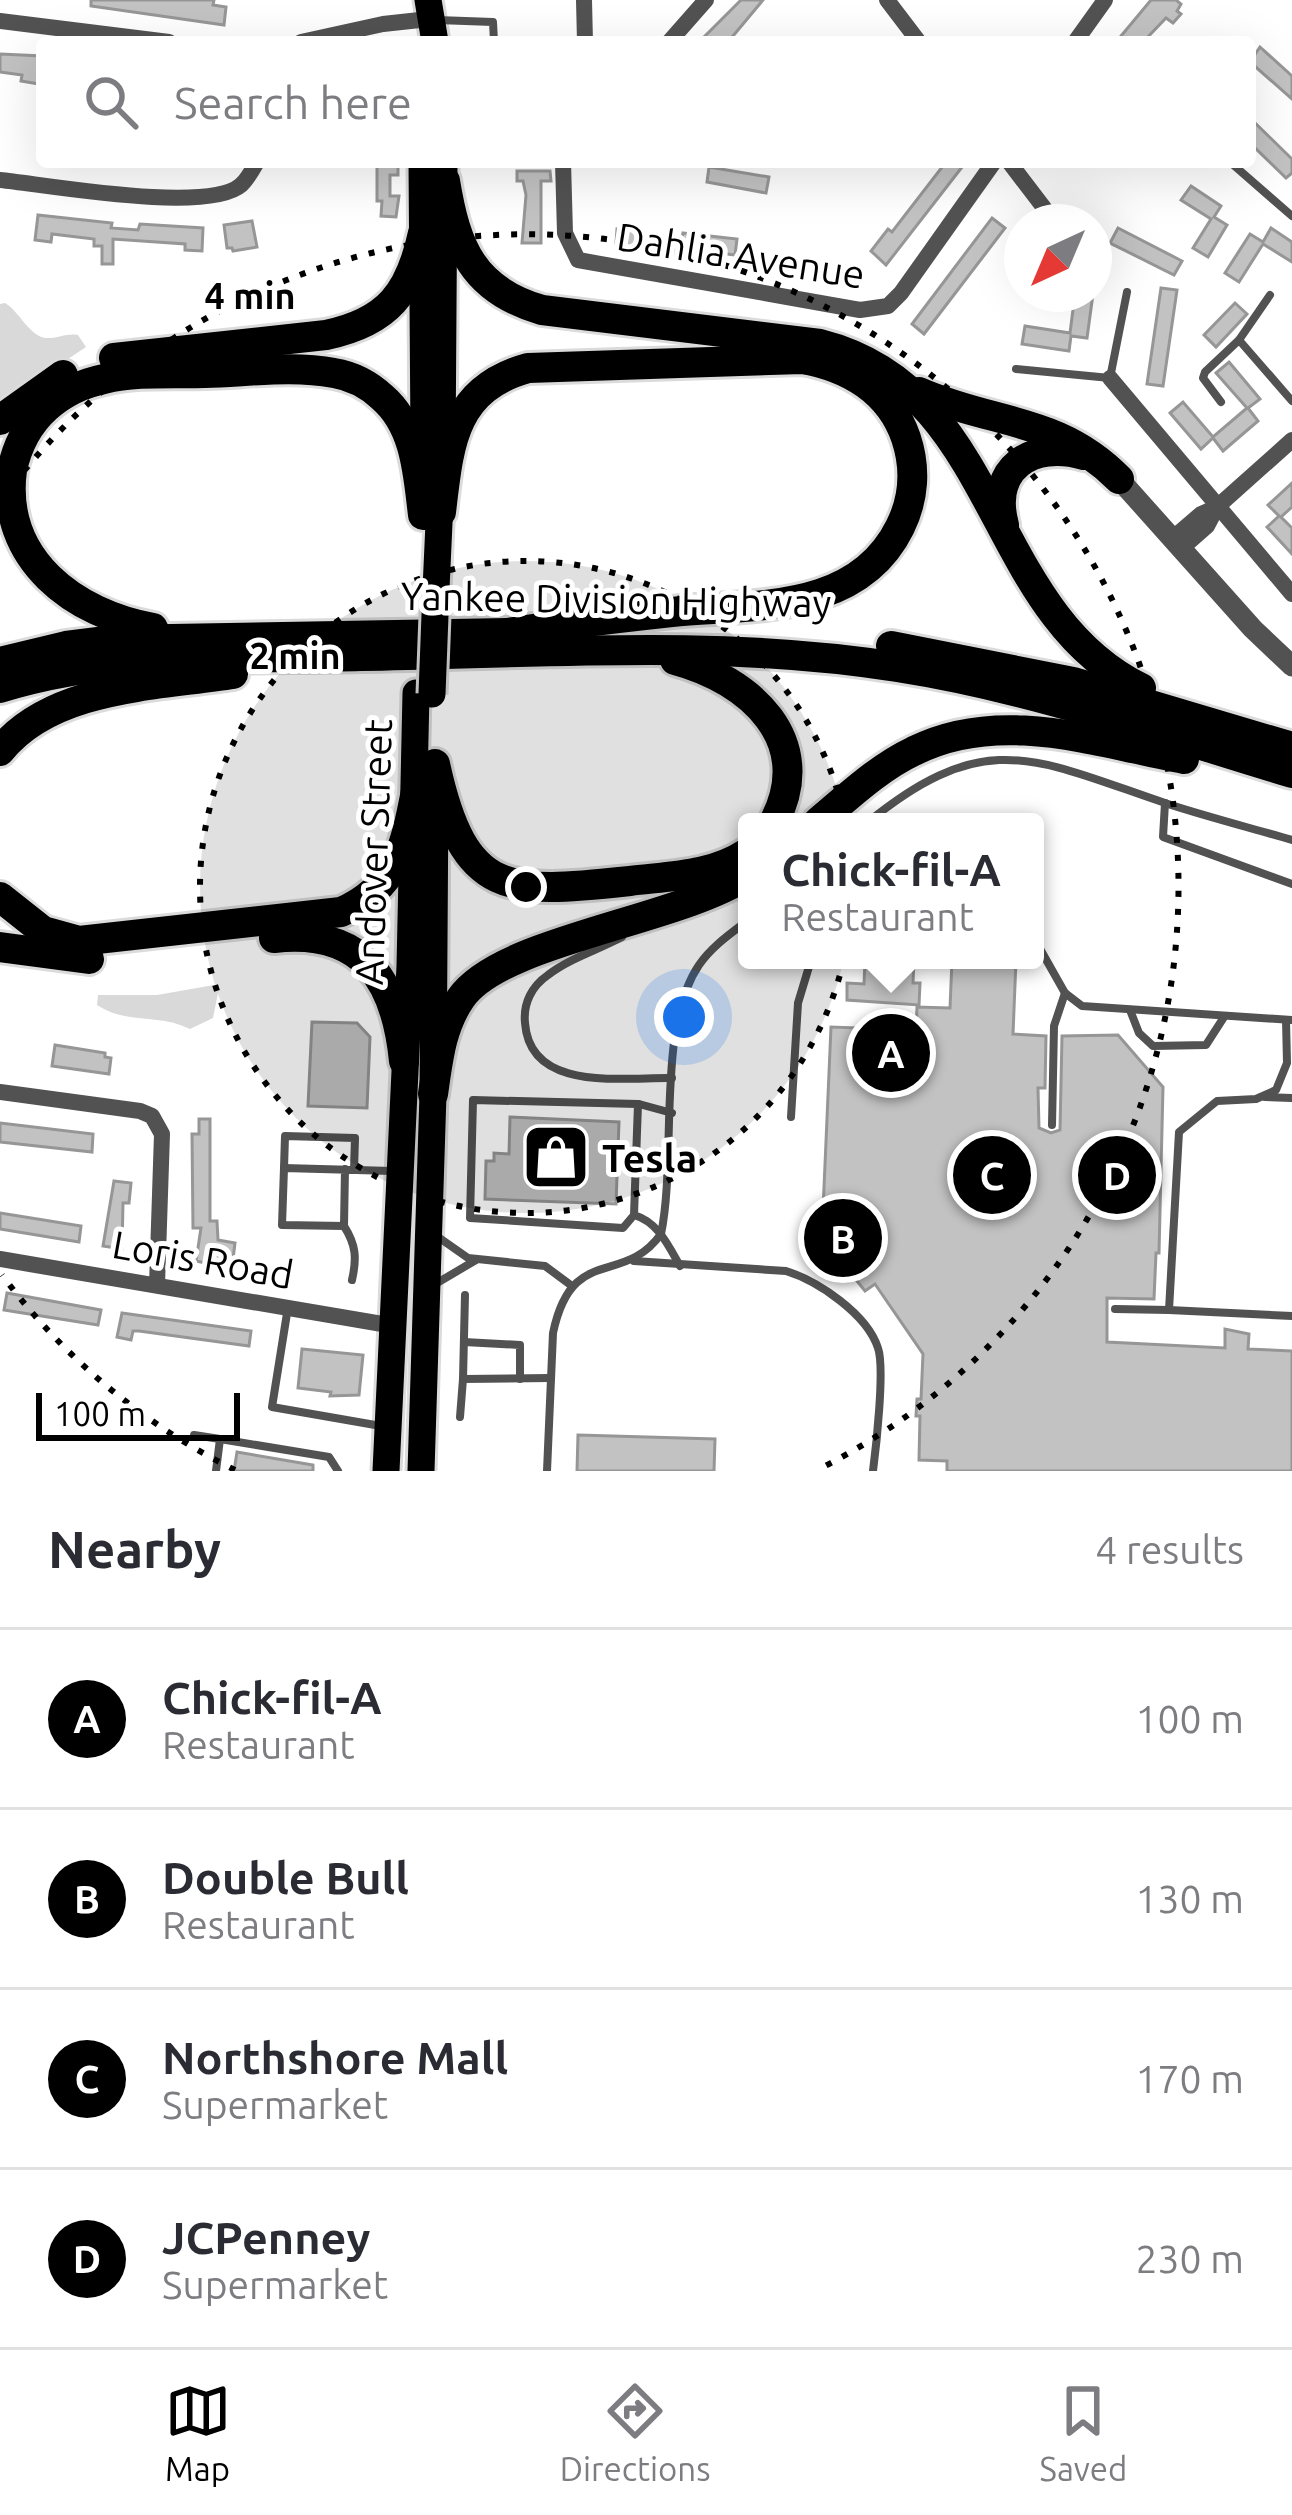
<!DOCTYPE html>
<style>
body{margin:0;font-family:Ubuntu,sans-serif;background:#f2f2f3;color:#2b2b33}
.compass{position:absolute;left:1004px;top:204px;width:108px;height:108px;border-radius:50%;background:#fff;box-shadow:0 12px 48px #0002;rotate:224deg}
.scale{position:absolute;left:36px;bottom:30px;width:204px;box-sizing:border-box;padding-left:12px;border:6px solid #000;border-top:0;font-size:33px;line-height:42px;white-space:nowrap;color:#000;-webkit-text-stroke:9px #fff;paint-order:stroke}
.you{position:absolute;left:684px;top:1017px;width:42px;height:42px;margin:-30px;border:9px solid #fff;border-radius:50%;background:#1a73e8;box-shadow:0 0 0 18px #1a73e833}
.badge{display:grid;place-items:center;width:78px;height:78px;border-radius:50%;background:#000;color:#fff;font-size:39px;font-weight:700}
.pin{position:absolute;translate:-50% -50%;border:6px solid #fff;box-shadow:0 3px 12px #0006}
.popup{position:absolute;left:738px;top:813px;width:306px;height:156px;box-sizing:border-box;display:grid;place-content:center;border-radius:12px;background:#fff;filter:drop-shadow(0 3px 9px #0005);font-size:39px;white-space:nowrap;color:#7c7c81}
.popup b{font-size:45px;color:#2b2b33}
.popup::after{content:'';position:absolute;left:50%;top:100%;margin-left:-24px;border:24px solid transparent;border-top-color:#fff}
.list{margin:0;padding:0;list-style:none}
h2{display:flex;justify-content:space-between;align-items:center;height:156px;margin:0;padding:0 48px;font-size:51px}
h2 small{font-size:39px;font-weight:400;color:#7c7c81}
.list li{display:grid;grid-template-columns:78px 1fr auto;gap:36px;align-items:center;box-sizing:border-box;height:180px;padding:0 48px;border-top:3px solid #e1e1e2}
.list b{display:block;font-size:45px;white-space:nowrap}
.list p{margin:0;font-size:39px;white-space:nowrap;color:#7c7c81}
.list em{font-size:39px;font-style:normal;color:#7c7c81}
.icon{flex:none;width:66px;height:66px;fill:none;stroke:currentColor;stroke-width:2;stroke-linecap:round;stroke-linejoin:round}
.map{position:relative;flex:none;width:1292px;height:1471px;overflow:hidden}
.search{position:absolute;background:#fff;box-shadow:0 12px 48px #0002;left:36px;right:36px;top:36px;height:132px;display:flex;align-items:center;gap:30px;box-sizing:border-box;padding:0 42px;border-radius:12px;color:#7c7c81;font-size:45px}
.sheet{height:876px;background:#fff}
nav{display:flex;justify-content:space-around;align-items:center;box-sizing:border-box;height:168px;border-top:3px solid #e1e1e2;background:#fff;font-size:33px;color:#7c7c81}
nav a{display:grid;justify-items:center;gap:6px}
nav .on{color:#000}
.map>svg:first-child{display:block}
.green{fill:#d9d9d9}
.building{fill:#c2c2c2;stroke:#969696;stroke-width:3}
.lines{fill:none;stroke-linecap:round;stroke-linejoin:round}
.trunk-casing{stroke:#dbdbdb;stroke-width:33}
.motorway-casing{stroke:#dbdbdb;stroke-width:36}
.service{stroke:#525252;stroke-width:8}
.minor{stroke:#525252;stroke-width:16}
.tertiary{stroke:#525252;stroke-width:21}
.trunk{stroke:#000;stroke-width:27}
.motorway{stroke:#000;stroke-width:30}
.trunk-bridge-casing{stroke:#dbdbdb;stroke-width:33;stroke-linecap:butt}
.trunk-bridge{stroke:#000;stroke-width:27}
.ring{fill:none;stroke:#000;stroke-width:6;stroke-dasharray:6 12}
.labels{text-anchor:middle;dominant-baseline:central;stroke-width:10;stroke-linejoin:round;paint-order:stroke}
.street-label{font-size:39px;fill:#000;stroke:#fff}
.poi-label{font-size:39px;font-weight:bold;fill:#000;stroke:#fff;text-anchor:start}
.centre{fill:#000;stroke:#fff;stroke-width:6}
.ring-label{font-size:36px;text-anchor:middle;font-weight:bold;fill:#000;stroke:#fff;stroke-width:10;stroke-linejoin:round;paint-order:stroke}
</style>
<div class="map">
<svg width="1292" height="1471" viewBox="0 0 1292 1471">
<rect width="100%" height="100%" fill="#fff"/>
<g class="green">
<path d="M5,303C19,311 30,337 46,338C57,339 66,333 78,335L86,347L0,404V304Z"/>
<path d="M214,985L218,993L213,1018L190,1029C158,1013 127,1025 97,1005L98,995H157Z"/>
</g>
<g class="building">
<path d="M91,0H214L213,5L226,7L224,25L91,6Z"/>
<path d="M741,0H763L728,42H699Z"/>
<path d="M1151,0H1176L1181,4L1177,11L1181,14L1173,23L1166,18L1143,42H1116Z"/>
<path d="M1260,47L1292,76V99L1250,62Z"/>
<path d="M0,54L42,56L39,84L21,81L22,75L0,72Z"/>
<path d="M1250,118L1292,159V173L1286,178L1250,143Z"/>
<path d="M377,162L398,164V175H390V196H399L396,217L381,216L382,201H377Z"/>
<path d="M946,162H966L886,265L871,251L888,229L892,232Z"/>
<path d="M709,167L769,177L766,193L707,182Z"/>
<path d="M517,171H550L551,181H541V243H522L526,195L523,181H517Z"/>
<path d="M1191,186L1221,206L1214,217L1227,225L1208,257L1193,248L1211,219L1181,200Z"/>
<path d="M38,215L112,223L111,228L138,230L140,224L203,228L202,251L185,250V244L113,239V264H102V246H94V239L52,234L51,242L35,240Z"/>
<path d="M992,218L1005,228L924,334L912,324Z"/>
<path d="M252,221L257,247L233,251L232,248H227L224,225Z"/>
<path d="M1118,228L1182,261L1174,275L1110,243Z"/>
<path d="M1271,228L1292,242V262L1263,244L1239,282L1225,273L1250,234L1263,242Z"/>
<path d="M617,229L678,238L675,255L616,243Z"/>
<path d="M683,233L737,239L735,255L719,253L718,261L697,258L698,251L680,247Z"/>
<path d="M1161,288L1177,290L1163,386L1147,384Z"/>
<path d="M1075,294H1093L1087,338L1071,336L1069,351L1022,344L1025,326L1070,333Z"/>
<path d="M1235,303L1247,314L1216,347L1204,335Z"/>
<path d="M1229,362L1260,399L1248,408L1258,421L1223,451L1213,438L1201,449L1170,413L1183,402L1213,437L1247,408L1216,373Z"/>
<path d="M1292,483V507L1281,517L1292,528V554L1267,527L1279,516L1268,505Z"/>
<path d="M865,960H914L913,983H920L919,1005L847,1000V983L864,984Z"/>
<path d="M952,960H1016L1013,1034L1046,1036L1045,1088H1038L1039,1128L1051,1133L1060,1130L1062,1036L1118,1035L1163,1087L1159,1253H1156L1154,1299L1107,1298V1342L1225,1348V1329L1249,1334L1248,1349L1292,1351V1471H947V1461L919,1460L920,1416H916L917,1399H921L923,1354L875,1284L865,1291L853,1276L881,1256H821L831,1027L916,1030L917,1007L950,1008Z"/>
<path d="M312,1022L357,1023L370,1037L367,1108L308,1106Z"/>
<path d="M55,1045L105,1053V1057L111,1058L109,1074L52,1066Z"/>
<path d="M510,1117L619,1122L616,1204L485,1199L486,1161H494V1153L509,1154Z"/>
<path d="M199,1119H210V1221H217L218,1240L235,1243L233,1259L216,1256L215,1265L196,1261L201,1228H193L192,1134H199Z"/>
<path d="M0,1123L93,1134L92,1152L0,1142Z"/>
<path d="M114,1181L131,1183L129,1203H123L122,1249L103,1246Z"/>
<path d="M0,1213L81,1226L79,1242L0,1229Z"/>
<path d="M7,1293L101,1310L98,1325L4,1310Z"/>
<path d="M122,1313L251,1331L249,1346L139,1331H133L131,1340L117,1337Z"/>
<path d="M302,1349L363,1355L359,1395L330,1396L331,1392L298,1388Z"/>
<path d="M578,1435L715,1439L714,1471H577Z"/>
<path d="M237,1452L313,1465V1471H234Z"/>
</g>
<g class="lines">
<g class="trunk-casing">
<g id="trunk">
<path d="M428,0L435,42"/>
<path d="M422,162L424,440"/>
<path d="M436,589L442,457L444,162"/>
<path d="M386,1471L410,966L416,693"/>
<path d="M421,1471L433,1094L435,791"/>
</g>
</g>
<g class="motorway-casing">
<g id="motorway">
<path d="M445,181C456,248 473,290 542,310L820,344C1002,390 984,611 1141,688"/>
<path d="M114,358L326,335C388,322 410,293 423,233"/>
<path d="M919,392C994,425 1058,417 1119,479"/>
<path d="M0,420L63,375"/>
<path d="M441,512C449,445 452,389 528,368L802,359C849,367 890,391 906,438C916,468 914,499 900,527C857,614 754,604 672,612C617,618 562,624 508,633"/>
<path d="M1004,525C989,468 1032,440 1084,455"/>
<path d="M153,628C75,614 0,560 12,470C17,446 29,423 47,407C63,393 84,383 104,379C136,371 173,374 205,373C247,372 293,365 334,373C352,376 368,384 382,397C416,426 418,474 423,515"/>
<path d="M891,646L1073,682L1292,747"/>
<path d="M675,660C750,680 817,740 774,822"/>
<path d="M0,662L66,646L114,640L508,633"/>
<path d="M0,688C117,652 240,659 361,656C539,653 720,639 897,667C1032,688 1162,734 1292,773"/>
<path d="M0,751C52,686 157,686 233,674"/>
<path d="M435,764C464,898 508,894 630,881C671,876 712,876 747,853"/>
<path d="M818,822C848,797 878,768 914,751C999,708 1096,742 1184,759"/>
<path d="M0,897L43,931L79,941L341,912C399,887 406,842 417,786"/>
<path d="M274,938C363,928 396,980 404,1061"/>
<path d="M0,947L89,959"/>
<path d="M433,1094C438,1060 441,1027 461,998C501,940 678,921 747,875"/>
</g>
</g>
<g class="service">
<path d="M437,20L493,22L494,42"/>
<path d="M1230,162L1292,216"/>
<path d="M1239,340L1292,401"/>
<path d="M1016,369L1110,378L1127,292"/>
<path d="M1221,402L1203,378L1205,372L1239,340L1270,295"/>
<path d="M1165,803L1163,837L1292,884"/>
<path d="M868,822C987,725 1037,760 1168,804C1208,817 1251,828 1292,840"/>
<path d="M622,937C598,950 570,958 548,975C532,986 523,1003 525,1023C530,1093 624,1077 672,1078"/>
<path d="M1035,940L1065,993L1082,1006L1292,1020"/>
<path d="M1130,1010L1139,1033L1153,1046L1206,1045L1224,1017"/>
<path d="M1286,1020L1287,1063L1276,1090L1256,1099L1217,1101L1179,1132L1169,1310L1292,1316"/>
<path d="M1265,1097L1292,1098"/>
<path d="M639,1104L672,1113"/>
<path d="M791,1117L798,1003L811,960"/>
<path d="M1052,1125L1054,1026L1065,993"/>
<path d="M284,1168L285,1136L355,1138L354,1170"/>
<path d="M345,1169L344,1226L282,1225L284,1168L392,1171"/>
<path d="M634,1215L623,1228L470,1218L473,1100L638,1104L634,1215C658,1222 668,1245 680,1266"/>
<path d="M344,1226C356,1245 357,1258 352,1280"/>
<path d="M438,1237L468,1258L545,1266L572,1286"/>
<path d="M634,1261L786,1271C818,1281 867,1314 878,1348C885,1368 876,1448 873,1471"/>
<path d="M437,1283L476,1260"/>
<path d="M465,1295L463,1379L550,1378"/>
<path d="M288,1307L272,1407L381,1426"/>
<path d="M1115,1309L1169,1310"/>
<path d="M464,1342L520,1345V1379"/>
<path d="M460,1417L463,1379"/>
<path d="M194,1435L220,1439"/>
<path d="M216,1471L220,1439L329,1457L338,1471"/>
<path d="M547,1471L553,1333C572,1243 623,1287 661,1234C677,1157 656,1028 699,965C711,947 730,934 747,921"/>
</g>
<g class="minor">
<path d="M584,0L585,42"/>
<path d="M887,0L919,42"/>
<path d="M0,21L169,42"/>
<path d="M301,42L383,24L429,19"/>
<path d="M669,42L706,0"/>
<path d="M1075,42L1105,0"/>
<path d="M563,162L565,233L578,260L860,310L888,306L901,293L994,162"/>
<path d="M1009,162L1051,217"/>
<path d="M0,180C48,185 208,214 241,185C247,180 253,169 257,162"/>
<path d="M1110,378L1292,594"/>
<path d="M1173,538L1201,514L1217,507L1292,440"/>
<path d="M1182,548L1207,526L1217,507"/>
<path d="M0,1092L140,1111L152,1116L162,1134L157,1285"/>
<path d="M0,1259L394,1326"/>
</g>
<path class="tertiary" d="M1119,479L1253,629L1292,666"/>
<use href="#trunk" class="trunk"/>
<use href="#motorway" class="motorway"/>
<g class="trunk-bridge-casing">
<path id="trunk-bridge" d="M432,694L436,589"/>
</g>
<use href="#trunk-bridge" class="trunk-bridge"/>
</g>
<circle cx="526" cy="887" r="326" fill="#000" fill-opacity=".12"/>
<g class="ring">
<circle cx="526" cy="887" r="326"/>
<path d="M235 1470A652 652 0 0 1 2 1275M2 499A652 652 0 1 1 817 1470"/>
</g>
<defs>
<g id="shop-square" transform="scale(3.45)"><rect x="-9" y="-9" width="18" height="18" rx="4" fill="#000" stroke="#fff"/><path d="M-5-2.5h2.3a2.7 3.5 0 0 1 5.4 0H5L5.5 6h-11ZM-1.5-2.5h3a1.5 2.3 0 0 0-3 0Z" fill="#fff"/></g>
</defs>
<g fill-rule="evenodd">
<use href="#shop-square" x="556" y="1157"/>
</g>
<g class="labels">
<g class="street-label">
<text transform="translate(741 255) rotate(9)">Dahlia Avenue</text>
<text transform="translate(616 599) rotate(1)">Yankee Division Highway</text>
<text transform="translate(373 852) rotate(-88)">Andover Street</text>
<text transform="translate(203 1259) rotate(10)">Loris Road</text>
</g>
<g class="poi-label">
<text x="602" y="1157">Tesla</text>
</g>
</g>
<circle cx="526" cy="887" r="18" class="centre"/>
<g class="ring-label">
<text x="250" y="309">4 min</text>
<text x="295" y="669">2 min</text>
</g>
</svg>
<svg class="compass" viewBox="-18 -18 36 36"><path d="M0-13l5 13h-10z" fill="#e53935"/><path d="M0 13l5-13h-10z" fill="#7c7c81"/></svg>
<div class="scale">100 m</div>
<div class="you"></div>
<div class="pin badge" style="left:891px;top:1053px">A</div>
<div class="popup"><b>Chick-fil-A</b>Restaurant</div>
<div class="pin badge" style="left:843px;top:1238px">B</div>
<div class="pin badge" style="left:992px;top:1175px">C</div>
<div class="pin badge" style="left:1117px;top:1175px">D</div>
<div class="search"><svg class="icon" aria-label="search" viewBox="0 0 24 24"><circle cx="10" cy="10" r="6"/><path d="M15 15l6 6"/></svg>Search here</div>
</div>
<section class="sheet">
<h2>Nearby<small>4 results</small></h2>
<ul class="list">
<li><span class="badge">A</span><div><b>Chick-fil-A</b><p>Restaurant</p></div><em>100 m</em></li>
<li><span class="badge">B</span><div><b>Double Bull</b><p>Restaurant</p></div><em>130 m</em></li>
<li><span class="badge">C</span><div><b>Northshore Mall</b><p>Supermarket</p></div><em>170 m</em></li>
<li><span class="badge">D</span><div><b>JCPenney</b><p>Supermarket</p></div><em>230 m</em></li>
</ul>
</section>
<nav>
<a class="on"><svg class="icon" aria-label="map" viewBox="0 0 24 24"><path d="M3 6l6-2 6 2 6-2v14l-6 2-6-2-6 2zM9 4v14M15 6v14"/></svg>Map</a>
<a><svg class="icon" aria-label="directions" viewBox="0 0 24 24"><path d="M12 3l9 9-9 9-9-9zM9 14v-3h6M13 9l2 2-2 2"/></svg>Directions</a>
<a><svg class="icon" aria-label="saved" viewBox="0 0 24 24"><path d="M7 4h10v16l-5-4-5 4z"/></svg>Saved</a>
</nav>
